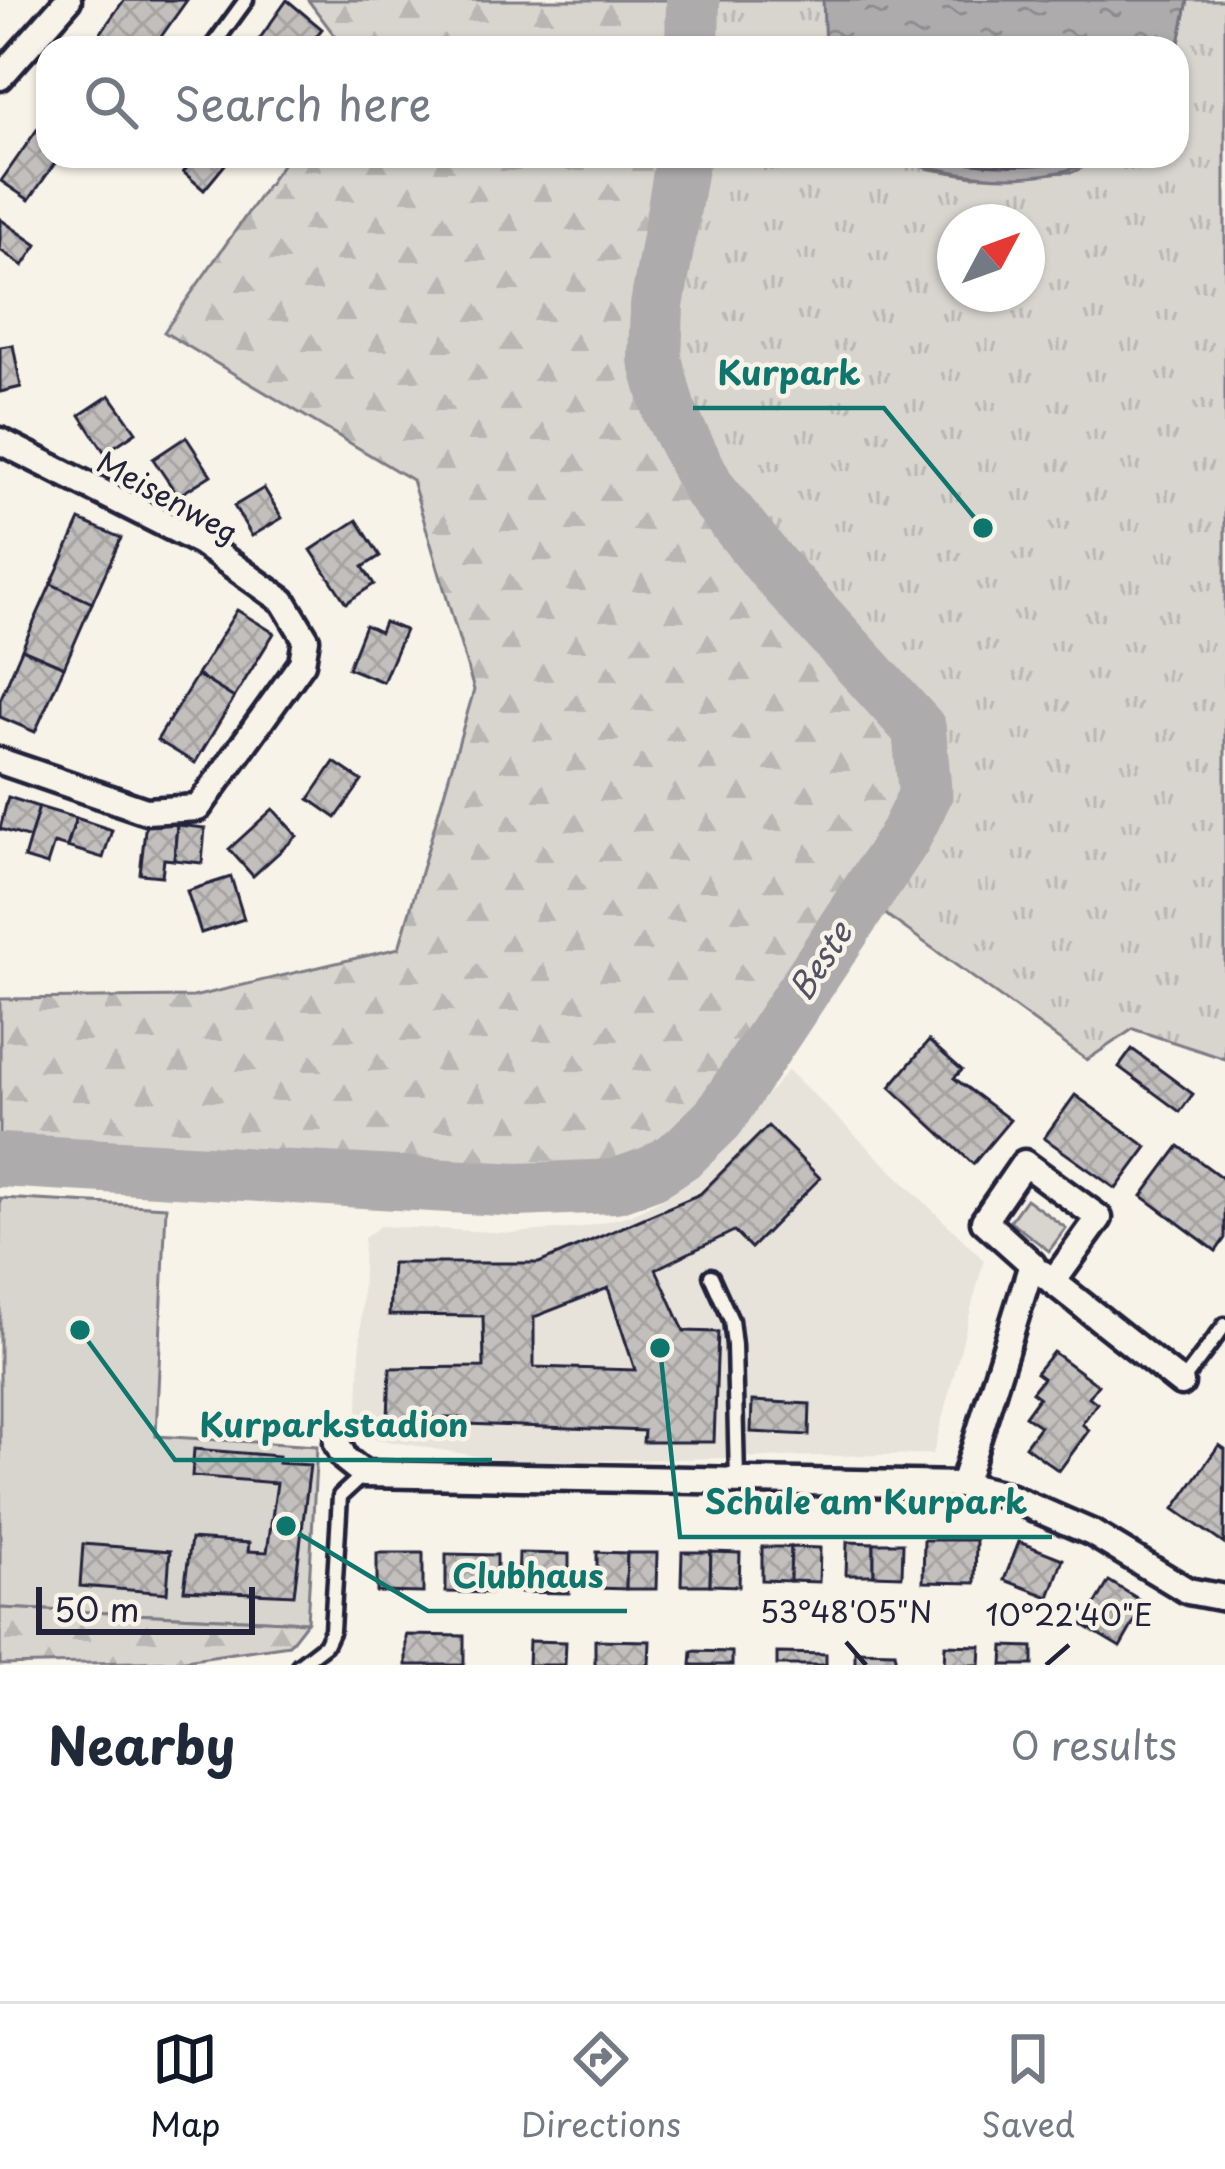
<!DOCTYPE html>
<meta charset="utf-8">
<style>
body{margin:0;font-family:"Playpen Sans",sans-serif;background:#f6f6f7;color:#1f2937}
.compass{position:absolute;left:937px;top:204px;width:108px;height:108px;border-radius:50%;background:#fff;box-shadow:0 3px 9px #0004;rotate:49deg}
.scale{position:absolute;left:36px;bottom:30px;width:219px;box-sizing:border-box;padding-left:12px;border:6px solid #22223b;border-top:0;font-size:33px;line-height:42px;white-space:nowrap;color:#22223b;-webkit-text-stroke:9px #f7f3e8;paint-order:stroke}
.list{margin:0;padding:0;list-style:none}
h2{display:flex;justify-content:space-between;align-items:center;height:156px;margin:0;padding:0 48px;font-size:51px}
h2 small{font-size:39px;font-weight:400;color:#747a83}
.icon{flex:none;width:66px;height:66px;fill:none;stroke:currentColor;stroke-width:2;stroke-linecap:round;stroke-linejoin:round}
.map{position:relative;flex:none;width:1225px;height:1665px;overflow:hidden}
.search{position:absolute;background:#fff;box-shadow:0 3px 9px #0004;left:36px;right:36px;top:36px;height:132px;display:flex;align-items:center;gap:30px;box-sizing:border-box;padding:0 42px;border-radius:36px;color:#747a83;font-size:45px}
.sheet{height:336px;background:#fff}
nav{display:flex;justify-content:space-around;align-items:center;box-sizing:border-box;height:168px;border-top:3px solid #e0e1e3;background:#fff;font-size:33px;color:#747a83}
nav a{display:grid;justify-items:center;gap:6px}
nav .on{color:#111827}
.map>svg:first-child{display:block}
.built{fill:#e7e3db}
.grass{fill:#d8d5cf;stroke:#7d7c85;stroke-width:3}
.forest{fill:url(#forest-firs);stroke:#7d7c85;stroke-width:3}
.park{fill:url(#park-tufts);stroke:#7d7c85;stroke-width:3;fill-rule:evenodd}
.water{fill:url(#water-ripples);stroke:#76747f;stroke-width:3}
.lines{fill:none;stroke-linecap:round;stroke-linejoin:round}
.shore{stroke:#5a5969;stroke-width:3}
.river{stroke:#aeabad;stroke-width:54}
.building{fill:url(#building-cross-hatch);stroke:#22223b;stroke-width:3;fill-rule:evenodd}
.service-casing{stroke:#22223b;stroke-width:21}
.minor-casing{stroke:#22223b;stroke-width:33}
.service{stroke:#f7f3e8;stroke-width:12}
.minor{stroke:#f7f3e8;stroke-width:24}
.ticks{fill:none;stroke:#22223b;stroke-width:4.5}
.labels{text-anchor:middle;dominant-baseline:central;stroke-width:9;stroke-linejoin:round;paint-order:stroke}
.street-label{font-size:30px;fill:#22223b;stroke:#f7f3e8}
.water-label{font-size:33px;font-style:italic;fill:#535263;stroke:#f7f3e8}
.ticks-label{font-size:30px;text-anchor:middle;fill:#22223b;stroke:#f7f3e8;stroke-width:9;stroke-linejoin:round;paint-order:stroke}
.leader{fill:none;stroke:#0f766e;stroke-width:4.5}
.callout-dot{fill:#0f766e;stroke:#f7f3e8;stroke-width:4.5}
.callout-label{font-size:33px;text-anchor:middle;font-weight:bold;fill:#0f766e;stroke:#f7f3e8;stroke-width:9;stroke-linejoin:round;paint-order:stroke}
</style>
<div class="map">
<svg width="1225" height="1665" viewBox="0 0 1225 1665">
<defs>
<pattern id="forest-firs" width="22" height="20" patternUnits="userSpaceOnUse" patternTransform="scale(3)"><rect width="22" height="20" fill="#d8d5cf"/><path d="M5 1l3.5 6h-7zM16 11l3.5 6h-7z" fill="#b9b7b3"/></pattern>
<pattern id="park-tufts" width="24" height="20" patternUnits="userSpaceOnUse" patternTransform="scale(3)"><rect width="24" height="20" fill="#d8d5cf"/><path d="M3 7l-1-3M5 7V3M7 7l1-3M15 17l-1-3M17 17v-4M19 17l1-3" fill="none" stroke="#b9b7b3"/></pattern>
<pattern id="water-ripples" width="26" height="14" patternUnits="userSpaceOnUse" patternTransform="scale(3)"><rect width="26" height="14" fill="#aeabad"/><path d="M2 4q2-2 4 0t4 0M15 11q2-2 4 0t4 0" fill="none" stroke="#8d8b8e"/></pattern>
<pattern id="building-cross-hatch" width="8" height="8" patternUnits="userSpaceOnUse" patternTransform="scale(3)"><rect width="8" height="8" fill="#c2bfbd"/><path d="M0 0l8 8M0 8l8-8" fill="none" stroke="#a6a4a3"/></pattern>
</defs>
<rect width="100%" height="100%" fill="#f7f3e8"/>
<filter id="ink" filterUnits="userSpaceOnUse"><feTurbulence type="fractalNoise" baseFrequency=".00833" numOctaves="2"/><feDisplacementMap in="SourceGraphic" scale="24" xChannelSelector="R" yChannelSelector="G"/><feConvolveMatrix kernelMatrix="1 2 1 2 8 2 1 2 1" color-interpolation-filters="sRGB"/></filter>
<g filter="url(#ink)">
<path class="built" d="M788,1070L984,1260L933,1454L512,1462L357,1436L364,1238L380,1226L511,1233L580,1228L630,1215L664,1198L707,1167Z"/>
<g class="grass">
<path d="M0,1198L166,1207L156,1436L317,1446L307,1622L0,1608Z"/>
<path d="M1026,1199L1066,1228L1049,1251L1010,1221Z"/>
</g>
<g class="forest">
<path d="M308,0H693L692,48H344Z"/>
<path d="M288,156H683L657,306L655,359L709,489L773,568L919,729L925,795L904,838L718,1119L683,1153L654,1172L615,1186L518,1190L0,1160V999L193,997L399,948L474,690L412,480L164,332Z"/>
<path d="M0,1608L307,1622L289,1645L178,1661L0,1665Z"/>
</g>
<g class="park">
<path d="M693,0H824L825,48H692Z"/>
<path d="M1188,0H1225V1059L1133,1029L1087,1060L863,898L904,838L925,795L919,729L773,568L709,489L669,411L655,359L657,306L683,156H892L930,169L973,176L1073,172L1107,156H1177V52ZM955,222H1027V294H955Z"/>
</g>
<g class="water">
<path d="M823,0H1188L1177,52V48H825Z"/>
<path d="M892,156H1107C1039,188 961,179 892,156Z"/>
</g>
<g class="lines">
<path class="shore" d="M929,156C970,165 1040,172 1079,156"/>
<g class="river">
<path d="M692,48L693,0"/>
<path d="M0,1160L518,1190L615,1186L654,1172L683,1153L718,1119L904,838L925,795L919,729L773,568L709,489L669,411L655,359L657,306L683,156"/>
</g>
</g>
<g class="building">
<path d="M124,0H187L153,48H90Z"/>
<path d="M287,0L322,29L307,48H253Z"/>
<path d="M48,114V156H60L29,200L1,181Z"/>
<path d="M179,156H232L204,190L183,172L190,165Z"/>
<path d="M0,219L37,245L23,266L0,250Z"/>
<path d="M13,345L21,387L0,392V347Z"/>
<path d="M110,395L136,432L105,453L80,415Z"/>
<path d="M186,437L211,475L178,496L153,459Z"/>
<path d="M264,488L282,518L252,536L234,506Z"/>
<path d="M80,520L121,538L92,603L51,584Z"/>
<path d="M357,520L380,556L363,567L374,584L346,603L311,550Z"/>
<path d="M51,584L92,603L64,667L22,649Z"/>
<path d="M237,610L274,633L234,698L197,675Z"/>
<path d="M384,622L405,630L383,682L348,668L365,625L380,632Z"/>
<path d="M22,649L64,667L35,732L0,717V700Z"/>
<path d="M197,675L234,698L195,763L157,740Z"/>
<path d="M334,762L362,781L336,818L309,799Z"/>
<path d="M8,797L39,807L30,838L0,829Z"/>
<path d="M39,807L76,818L67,847L54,843L47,865L24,858Z"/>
<path d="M273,809L297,836L253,876L229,849Z"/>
<path d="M76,818L112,830L103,858L67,847Z"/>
<path d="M146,821L177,825L174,860L164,859L162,876L140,874Z"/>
<path d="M177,825L205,828L202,863L174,860Z"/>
<path d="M231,877L244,919L201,933L187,891Z"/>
<path d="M929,1041L962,1070L954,1078L1010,1120L973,1164L890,1087Z"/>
<path d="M1132,1049L1193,1094L1180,1112L1119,1067Z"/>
<path d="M1075,1095L1147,1147L1116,1189L1044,1138Z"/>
<path d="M768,1126L820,1178L751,1248L734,1231L656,1269L684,1331L718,1332L714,1442H643L644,1431L467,1424L463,1418H388L390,1368L484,1367L483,1316L389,1315L392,1263H539L700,1194ZM608,1288L635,1370L534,1367V1317Z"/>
<path d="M1179,1146L1225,1180V1238L1216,1251L1142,1196Z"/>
<path d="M1053,1352L1098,1385L1089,1397L1097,1403L1082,1424L1089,1430L1059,1471L1025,1446L1040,1426L1025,1416L1039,1397L1032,1392L1043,1378L1036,1373Z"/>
<path d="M752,1401L810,1404L809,1435L751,1432Z"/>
<path d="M1219,1445L1225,1449L1224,1544L1174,1509Z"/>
<path d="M194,1449L279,1456L278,1463L310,1465L294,1595L184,1590L191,1539L249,1543L248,1551L267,1552L277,1483L192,1476Z"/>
<path d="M924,1540H976L975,1583L923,1582Z"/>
<path d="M847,1542L874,1543V1575H846Z"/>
<path d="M1019,1542L1063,1559L1049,1597L1004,1580Z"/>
<path d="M874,1543H903L902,1576L874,1575Z"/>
<path d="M83,1544L170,1551L167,1593L80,1586Z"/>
<path d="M762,1547H791L790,1581L762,1580Z"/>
<path d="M791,1547L820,1548L819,1582L790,1581Z"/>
<path d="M597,1552L627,1553L626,1589L597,1588Z"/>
<path d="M682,1552H711L710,1585H681Z"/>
<path d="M711,1552L740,1553L739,1586L710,1585Z"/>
<path d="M377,1553H423V1593L377,1592Z"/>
<path d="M519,1553L569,1554V1593L518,1592Z"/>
<path d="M627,1553H657L656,1589H626Z"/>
<path d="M446,1554L497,1555V1593L446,1592Z"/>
<path d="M1109,1581L1145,1603L1120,1647L1083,1625Z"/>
<path d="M406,1635L464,1636V1665H406Z"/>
<path d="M595,1640L650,1641L649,1665H595Z"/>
<path d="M529,1641L566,1642L565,1665H528Z"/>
<path d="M945,1645L981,1646L980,1665H944Z"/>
<path d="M1004,1646L1033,1647V1665H1003Z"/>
<path d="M692,1651L732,1652V1665H691Z"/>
<path d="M855,1651L895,1652V1665H855Z"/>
<path d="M777,1653L826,1654V1665H777Z"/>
</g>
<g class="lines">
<g class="service-casing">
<g id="service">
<path d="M211,48L246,0"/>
<path d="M711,1276L731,1320L734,1345L737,1481"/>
<path d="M1182,1382L1225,1325"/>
<path d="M299,1665L325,1645L332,1630L340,1496L364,1474"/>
</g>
</g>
<g class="minor-casing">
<g id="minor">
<path d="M0,77L68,0"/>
<path d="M0,441L200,542L283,601L306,639L302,663L198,808L146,811L0,761"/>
<path d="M1042,1273L1181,1383"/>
<path d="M337,1443L345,1459L364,1474L963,1485L1005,1495L1092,1533L1188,1591L1225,1598"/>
<path d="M963,1485L1032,1264L984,1221L1024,1163L1099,1218L1053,1282"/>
</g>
</g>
<use href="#service" class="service"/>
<use href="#minor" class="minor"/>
</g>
</g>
<path class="ticks" d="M846,1642L866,1665M1046,1665L1069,1645"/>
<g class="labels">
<g class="street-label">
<text transform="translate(168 496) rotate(29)">Meisenweg</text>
</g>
<g class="water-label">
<text transform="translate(819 960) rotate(-57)">Beste</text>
</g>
</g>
<g class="ticks-label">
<text x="846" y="1623">53°48'05"N</text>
<text x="1069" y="1626">10°22'40"E</text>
</g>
<path class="leader" d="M983 528L884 408H693M80 1330L175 1460H492M660 1348L680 1537H1052M286 1526L428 1611H627"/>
<g class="callout-dot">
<circle cx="983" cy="528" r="12"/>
<circle cx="80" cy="1330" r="12"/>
<circle cx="660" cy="1348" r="12"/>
<circle cx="286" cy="1526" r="12"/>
</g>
<g class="callout-label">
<text x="789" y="385">Kurpark</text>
<text x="334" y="1437">Kurparkstadion</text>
<text x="866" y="1514">Schule am Kurpark</text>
<text x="528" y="1588">Clubhaus</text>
</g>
</svg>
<svg class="compass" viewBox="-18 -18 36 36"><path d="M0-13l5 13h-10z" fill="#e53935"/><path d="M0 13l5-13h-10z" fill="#747a83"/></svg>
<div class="scale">50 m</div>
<div class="search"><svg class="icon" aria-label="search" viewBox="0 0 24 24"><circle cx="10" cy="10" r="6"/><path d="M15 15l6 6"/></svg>Search here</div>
</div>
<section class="sheet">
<h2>Nearby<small>0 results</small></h2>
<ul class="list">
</ul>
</section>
<nav>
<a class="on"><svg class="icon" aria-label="map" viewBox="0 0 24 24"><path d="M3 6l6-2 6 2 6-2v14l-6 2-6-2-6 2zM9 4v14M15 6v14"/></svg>Map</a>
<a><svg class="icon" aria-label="directions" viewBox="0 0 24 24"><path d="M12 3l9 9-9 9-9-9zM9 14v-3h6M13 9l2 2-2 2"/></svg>Directions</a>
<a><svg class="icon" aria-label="saved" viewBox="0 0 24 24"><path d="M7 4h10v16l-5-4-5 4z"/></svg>Saved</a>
</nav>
